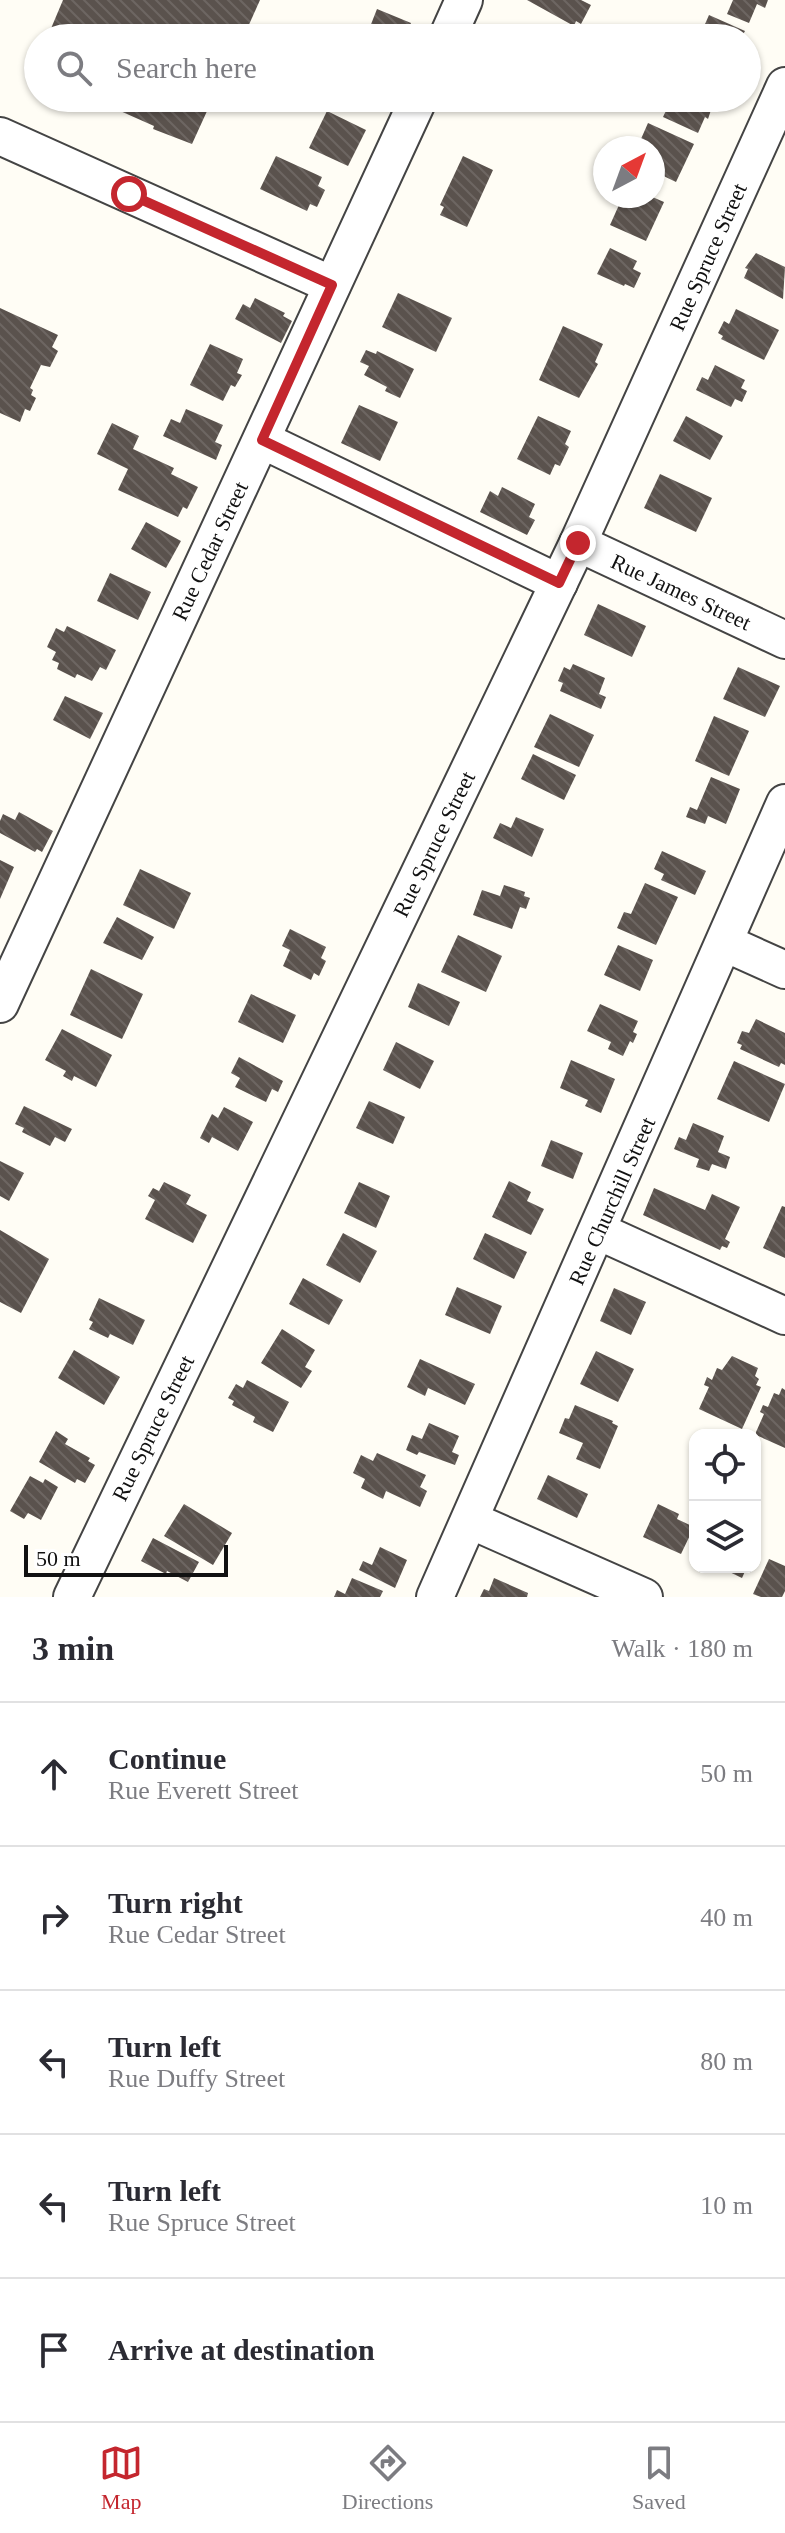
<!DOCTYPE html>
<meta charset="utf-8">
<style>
body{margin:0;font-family:"Times New Roman",serif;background:#f7f7f7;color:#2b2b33}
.controls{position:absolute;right:24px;bottom:24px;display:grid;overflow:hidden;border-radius:16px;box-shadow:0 2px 6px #0004}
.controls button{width:72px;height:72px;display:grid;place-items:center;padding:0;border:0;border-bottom:2px solid #e1e1e2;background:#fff;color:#2b2b33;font:40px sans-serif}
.compass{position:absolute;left:593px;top:136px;width:72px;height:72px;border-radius:50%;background:#fff;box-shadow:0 2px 6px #0004;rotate:41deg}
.scale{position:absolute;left:24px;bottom:20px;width:204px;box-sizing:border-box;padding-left:8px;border:4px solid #111;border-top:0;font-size:22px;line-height:28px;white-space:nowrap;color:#111;-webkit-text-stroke:6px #fff;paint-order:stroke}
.stop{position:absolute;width:24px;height:24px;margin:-18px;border:6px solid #c4262e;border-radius:50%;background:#fff}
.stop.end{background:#c4262e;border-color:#fff;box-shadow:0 2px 8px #0008}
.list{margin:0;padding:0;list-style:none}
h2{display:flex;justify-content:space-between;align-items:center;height:104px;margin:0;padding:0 32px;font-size:34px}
h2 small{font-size:26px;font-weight:400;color:#7c7c81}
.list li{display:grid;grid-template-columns:52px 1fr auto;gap:24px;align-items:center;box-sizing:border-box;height:144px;padding:0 32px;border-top:2px solid #e1e1e2}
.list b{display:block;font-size:30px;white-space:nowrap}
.list p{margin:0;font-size:26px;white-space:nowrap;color:#7c7c81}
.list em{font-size:26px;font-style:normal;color:#7c7c81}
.icon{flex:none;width:44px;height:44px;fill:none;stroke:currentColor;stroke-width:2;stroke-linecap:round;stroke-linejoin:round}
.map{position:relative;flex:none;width:785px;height:1597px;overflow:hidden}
.search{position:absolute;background:#fff;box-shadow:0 2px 6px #0004;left:24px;right:24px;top:24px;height:88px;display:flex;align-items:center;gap:20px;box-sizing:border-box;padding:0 28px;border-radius:44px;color:#7c7c81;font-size:30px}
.sheet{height:824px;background:#fff}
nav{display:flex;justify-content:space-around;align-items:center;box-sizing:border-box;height:112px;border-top:2px solid #e1e1e2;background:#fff;font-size:22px;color:#7c7c81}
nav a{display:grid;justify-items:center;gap:4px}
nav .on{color:#c4262e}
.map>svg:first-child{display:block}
.building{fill:url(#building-back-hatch)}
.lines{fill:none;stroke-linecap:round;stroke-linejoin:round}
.minor-casing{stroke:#444;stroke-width:40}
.minor{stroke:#fff;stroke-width:36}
.route{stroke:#c4262e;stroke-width:10}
.labels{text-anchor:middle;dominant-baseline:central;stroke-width:8;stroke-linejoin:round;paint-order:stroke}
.street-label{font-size:22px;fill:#111;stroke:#fff}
</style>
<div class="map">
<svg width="785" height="1597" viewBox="0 0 785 1597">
<defs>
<pattern id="building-back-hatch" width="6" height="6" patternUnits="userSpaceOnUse" patternTransform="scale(2)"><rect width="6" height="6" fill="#5a524d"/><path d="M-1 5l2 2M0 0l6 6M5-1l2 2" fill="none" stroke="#6d6662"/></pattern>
</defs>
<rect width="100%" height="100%" fill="#fffdf5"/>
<g class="building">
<path d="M63,0H260L243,38H47Z"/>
<path d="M527,0H581L591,5L581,24L576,21L574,26Z"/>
<path d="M733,0H768L765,8L757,4L749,23L727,14Z"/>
<path d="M377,9L411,23L405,38L366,37Z"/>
<path d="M709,15L745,31L741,38H699Z"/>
<path d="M91,98H213L192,144L153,129L154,126Z"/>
<path d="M672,98H715L708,119L705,117L698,133L663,117Z"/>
<path d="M327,111L366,130L348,166L309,148Z"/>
<path d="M648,123L694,144L676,182L653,171V148H637Z"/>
<path d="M276,156L322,177L318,186L325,190L317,207L310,204L307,211L260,189Z"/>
<path d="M463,156L493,170L467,227L440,215L444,207L440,205Z"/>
<path d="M623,196H650L664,202L646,241L610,225Z"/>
<path d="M610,248L637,261L633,269L641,273L634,288L625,284L624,286L597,274Z"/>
<path d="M756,253L785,267L783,299L744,278L748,269L745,268Z"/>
<path d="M398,293L452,318L436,352L382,327Z"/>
<path d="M255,298L285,313L283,316L292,321L281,343L235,319L243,304L250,308Z"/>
<path d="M0,308L58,335L52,347L58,351L50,367L41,365L30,388L33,390L31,395L36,398L30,411L25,409L20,422L0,413Z"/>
<path d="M736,309L779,330L764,360L721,339L723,336L718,333L724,321L729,324Z"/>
<path d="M563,326L603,344L595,362L598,364L579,398L539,380Z"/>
<path d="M210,344L243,359L237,373L242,375L235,387L231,385L223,401L190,385Z"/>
<path d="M366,350L376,354L377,351L414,369L400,398L385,391L387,387L364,375L369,366L360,362Z"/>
<path d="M715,365L745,380L741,388L747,391L742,402L735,399L731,407L696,390L702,377L708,380Z"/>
<path d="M359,405L398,422L380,461L341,443Z"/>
<path d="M186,409L223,425L215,442L222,445L216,460L163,436L171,419L180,423Z"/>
<path d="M538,416L571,431L565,444L569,447L560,466L555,464L550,475L517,459Z"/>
<path d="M686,416L723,436L710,460L673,441Z"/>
<path d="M112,423L139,436L133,449L174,468L171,474L198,487L187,509L183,507L178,517L118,490L128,469L97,454Z"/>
<path d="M660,474L712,498L696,532L644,508Z"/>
<path d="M502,487L535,504L529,517L535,520L527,535L480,512L490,491L498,496Z"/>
<path d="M146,522L181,541L166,568L131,549Z"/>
<path d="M110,573L151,592L138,620L97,601Z"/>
<path d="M598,604L646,626L632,657L584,635Z"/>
<path d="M67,626L116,650L106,670L100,667L92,681L77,674L75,678L57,669L59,663L52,660L56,652L47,647L56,628L64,632Z"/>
<path d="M573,664L605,678L599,694L606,697L601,709L560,691L563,683L558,681L564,667L570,670Z"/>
<path d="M738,667L780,686L765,717L723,699Z"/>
<path d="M65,696L103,713L90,739L53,720Z"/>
<path d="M550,714L594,735L579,767L534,747Z"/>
<path d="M714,716L749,731L729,776L695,761Z"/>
<path d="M533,754L576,775L564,800L521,779Z"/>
<path d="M711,777L740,789L726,824L708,816L705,824L686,817L690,807L697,810Z"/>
<path d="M19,812L53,831L42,852L37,849L35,852L0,833V821L3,814L15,820Z"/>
<path d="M516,817L544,829L532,857L493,838L500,823L511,828Z"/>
<path d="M662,851L706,871L695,895L661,880L664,874L654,869Z"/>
<path d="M0,860L14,867L0,899Z"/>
<path d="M140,869L191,893L174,929L123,905Z"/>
<path d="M645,883L678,897L656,945L617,928L624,912L631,914Z"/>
<path d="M504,885L525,892L524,896L530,898L526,909L520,907L512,929L473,915L482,890L500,896Z"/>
<path d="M117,917L154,937L142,960L103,943Z"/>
<path d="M290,929L326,947L321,958L326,961L319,976L314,973L311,980L283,966L290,950L282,946Z"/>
<path d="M458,935L502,956L486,992L441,972Z"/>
<path d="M618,945L653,960L640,991L604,975Z"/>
<path d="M91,969L143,994L122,1039L70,1015Z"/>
<path d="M418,983L460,1002L449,1026L408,1007Z"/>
<path d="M251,994L296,1015L283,1043L238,1022Z"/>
<path d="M600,1004L638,1021L633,1032L637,1034L633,1043L630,1041L623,1056L608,1049L611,1042L587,1031Z"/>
<path d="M756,1019L785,1033V1065L781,1063L779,1067L740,1049L742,1045L737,1043L742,1031L749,1033Z"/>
<path d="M62,1029L112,1055L96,1087L74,1076L72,1081L63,1076L66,1071L45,1060Z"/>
<path d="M396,1042L434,1061L420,1089L383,1070Z"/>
<path d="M239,1057L283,1081L278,1092L272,1089L266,1102L235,1087L240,1078L231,1073Z"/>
<path d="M571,1060L615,1079L601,1113L585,1106L588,1100L560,1088Z"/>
<path d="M734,1061L785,1084L769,1122L717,1099Z"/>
<path d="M369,1101L405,1117L393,1144L356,1128Z"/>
<path d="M24,1106L72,1129L65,1142L55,1137L50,1146L22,1132L24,1128L15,1124Z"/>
<path d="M224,1107L253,1122L238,1151L212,1137L209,1143L200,1138L212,1114L218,1118Z"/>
<path d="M693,1123L724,1136L718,1152L730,1157L726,1169L712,1164L709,1171L696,1167L699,1159L674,1149L679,1137L686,1140Z"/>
<path d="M551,1140L583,1153L573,1179L541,1166Z"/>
<path d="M0,1161L24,1173L9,1201L0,1196Z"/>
<path d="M509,1181L531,1192L527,1201L544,1209L531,1235L492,1217Z"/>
<path d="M164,1182L191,1195L186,1204L207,1215L193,1243L145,1219L155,1200L148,1196L153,1188L159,1191Z"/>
<path d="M359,1182L390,1196L376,1228L344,1213Z"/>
<path d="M654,1188L705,1210L712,1194L740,1207L725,1239L730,1242L727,1248L722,1246L720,1250L643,1215Z"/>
<path d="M782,1206L785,1207V1258L763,1248Z"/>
<path d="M0,1230L49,1259L21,1313L0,1302Z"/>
<path d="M343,1233L377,1251L360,1283L326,1265Z"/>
<path d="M485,1233L527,1252L514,1279L473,1259Z"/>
<path d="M303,1278L343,1300L329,1325L289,1304Z"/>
<path d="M457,1287L502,1306L490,1334L445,1315Z"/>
<path d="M614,1288L646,1302L631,1335L600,1321Z"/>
<path d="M99,1298L145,1320L133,1345L110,1334L108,1338L89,1329L93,1322L89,1320Z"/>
<path d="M282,1329L315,1350L305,1367L312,1371L301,1388L261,1363Z"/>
<path d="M74,1350L120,1377L104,1405L58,1378Z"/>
<path d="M596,1351L634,1369L618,1402L580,1384Z"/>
<path d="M732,1356L758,1368L755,1376L759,1379L756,1385L761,1387L742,1429L699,1409L709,1387L704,1385L707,1377L712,1380L717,1368L722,1370Z"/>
<path d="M420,1359L475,1384L465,1405L428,1388L425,1396L407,1387Z"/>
<path d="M247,1380L289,1402L273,1432L253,1422L255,1417L232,1405L234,1401L228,1398L236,1384L243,1388Z"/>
<path d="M782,1388L785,1390V1448L756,1435V1432L764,1414L760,1412L763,1405L768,1407L774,1393L779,1395Z"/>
<path d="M575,1405L613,1421L612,1423L618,1426L600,1469L576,1459L583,1443L559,1433L565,1418L569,1419Z"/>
<path d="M429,1423L459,1436L452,1452L459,1455L455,1465L419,1452L417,1455L406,1450L412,1435L422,1439Z"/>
<path d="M56,1431L68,1439L65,1444L90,1458L88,1461L95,1465L85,1483L77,1479L75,1483L39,1462Z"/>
<path d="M377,1453L426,1475L420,1487L427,1491L420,1507L386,1491L383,1499L361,1488L365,1479L353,1473L361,1455L373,1461Z"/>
<path d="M548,1475L588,1494L577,1518L537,1499Z"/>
<path d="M30,1476L43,1483L45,1479L58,1487L41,1520L28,1513L24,1519L10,1511Z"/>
<path d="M184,1504L232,1533L213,1565L164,1536Z"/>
<path d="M658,1504L679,1514L677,1519L694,1527L681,1554L643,1537Z"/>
<path d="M153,1538L199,1562L188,1582L167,1571L166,1574L141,1561Z"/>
<path d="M380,1547L407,1560L395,1588L359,1570L363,1561L372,1565Z"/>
<path d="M769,1559L785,1566V1591L782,1597H761L753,1594Z"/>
<path d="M719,1567H747L742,1578Z"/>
<path d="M352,1578L383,1591L380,1597H334L337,1590L345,1594Z"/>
<path d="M494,1578L528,1593L527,1597H480L484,1589L489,1591Z"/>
</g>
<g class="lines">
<g class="minor-casing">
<g id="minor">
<path d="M447,38L464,0"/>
<path d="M0,136L332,285"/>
<path d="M262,440L559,583"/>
<path d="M578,543L785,640"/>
<path d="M725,943L785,970"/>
<path d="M0,1004L419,98"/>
<path d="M598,1231L785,1316"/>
<path d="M470,1520L644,1597"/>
<path d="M72,1597L578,543L785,86"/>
<path d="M435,1597L785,803"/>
</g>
</g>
<use href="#minor" class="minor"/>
</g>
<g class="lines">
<path class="route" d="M129,194L332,285L262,440L559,583L578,543"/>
</g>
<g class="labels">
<g class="street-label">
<text transform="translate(708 257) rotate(-66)">Rue Spruce Street</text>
<text transform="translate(210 551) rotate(-65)">Rue Cedar Street</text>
<text transform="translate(681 592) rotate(25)">Rue James Street</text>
<text transform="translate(434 844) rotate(-64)">Rue Spruce Street</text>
<text transform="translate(612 1201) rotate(-66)">Rue Churchill Street</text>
<text transform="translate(153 1428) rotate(-64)">Rue Spruce Street</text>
</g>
</g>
</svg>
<div class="controls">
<button><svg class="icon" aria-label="locate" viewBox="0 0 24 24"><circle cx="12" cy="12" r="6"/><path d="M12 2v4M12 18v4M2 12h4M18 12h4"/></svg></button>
<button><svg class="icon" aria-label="layers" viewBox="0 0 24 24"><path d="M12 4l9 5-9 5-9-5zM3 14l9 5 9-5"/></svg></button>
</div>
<svg class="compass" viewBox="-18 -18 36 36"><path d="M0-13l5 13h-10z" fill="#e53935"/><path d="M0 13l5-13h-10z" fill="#7c7c81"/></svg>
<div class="scale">50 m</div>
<div class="stop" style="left:129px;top:194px"></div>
<div class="stop end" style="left:578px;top:543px"></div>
<div class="search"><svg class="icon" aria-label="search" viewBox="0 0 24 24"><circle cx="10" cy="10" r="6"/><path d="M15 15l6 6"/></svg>Search here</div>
</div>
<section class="sheet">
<h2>3 min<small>Walk · 180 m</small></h2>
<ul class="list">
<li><svg class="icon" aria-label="ahead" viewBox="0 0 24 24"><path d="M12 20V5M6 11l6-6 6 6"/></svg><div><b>Continue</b><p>Rue Everett Street</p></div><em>50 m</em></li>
<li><svg class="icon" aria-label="right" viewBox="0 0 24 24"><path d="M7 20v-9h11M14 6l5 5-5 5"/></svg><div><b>Turn right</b><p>Rue Cedar Street</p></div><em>40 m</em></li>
<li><svg class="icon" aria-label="left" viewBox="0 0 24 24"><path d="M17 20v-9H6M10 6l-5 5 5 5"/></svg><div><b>Turn left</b><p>Rue Duffy Street</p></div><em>80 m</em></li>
<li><svg class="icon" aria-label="left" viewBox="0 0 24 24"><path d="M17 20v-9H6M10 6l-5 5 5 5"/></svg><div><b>Turn left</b><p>Rue Spruce Street</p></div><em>10 m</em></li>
<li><svg class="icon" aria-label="arrive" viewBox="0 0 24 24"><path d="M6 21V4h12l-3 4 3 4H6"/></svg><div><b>Arrive at destination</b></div></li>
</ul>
</section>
<nav>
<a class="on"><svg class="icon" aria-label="map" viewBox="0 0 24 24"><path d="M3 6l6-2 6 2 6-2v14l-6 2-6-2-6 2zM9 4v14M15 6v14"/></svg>Map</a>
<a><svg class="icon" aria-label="directions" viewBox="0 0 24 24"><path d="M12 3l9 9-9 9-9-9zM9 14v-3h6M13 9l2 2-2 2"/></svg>Directions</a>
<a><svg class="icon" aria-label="saved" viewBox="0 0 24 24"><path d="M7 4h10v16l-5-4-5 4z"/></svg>Saved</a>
</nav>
